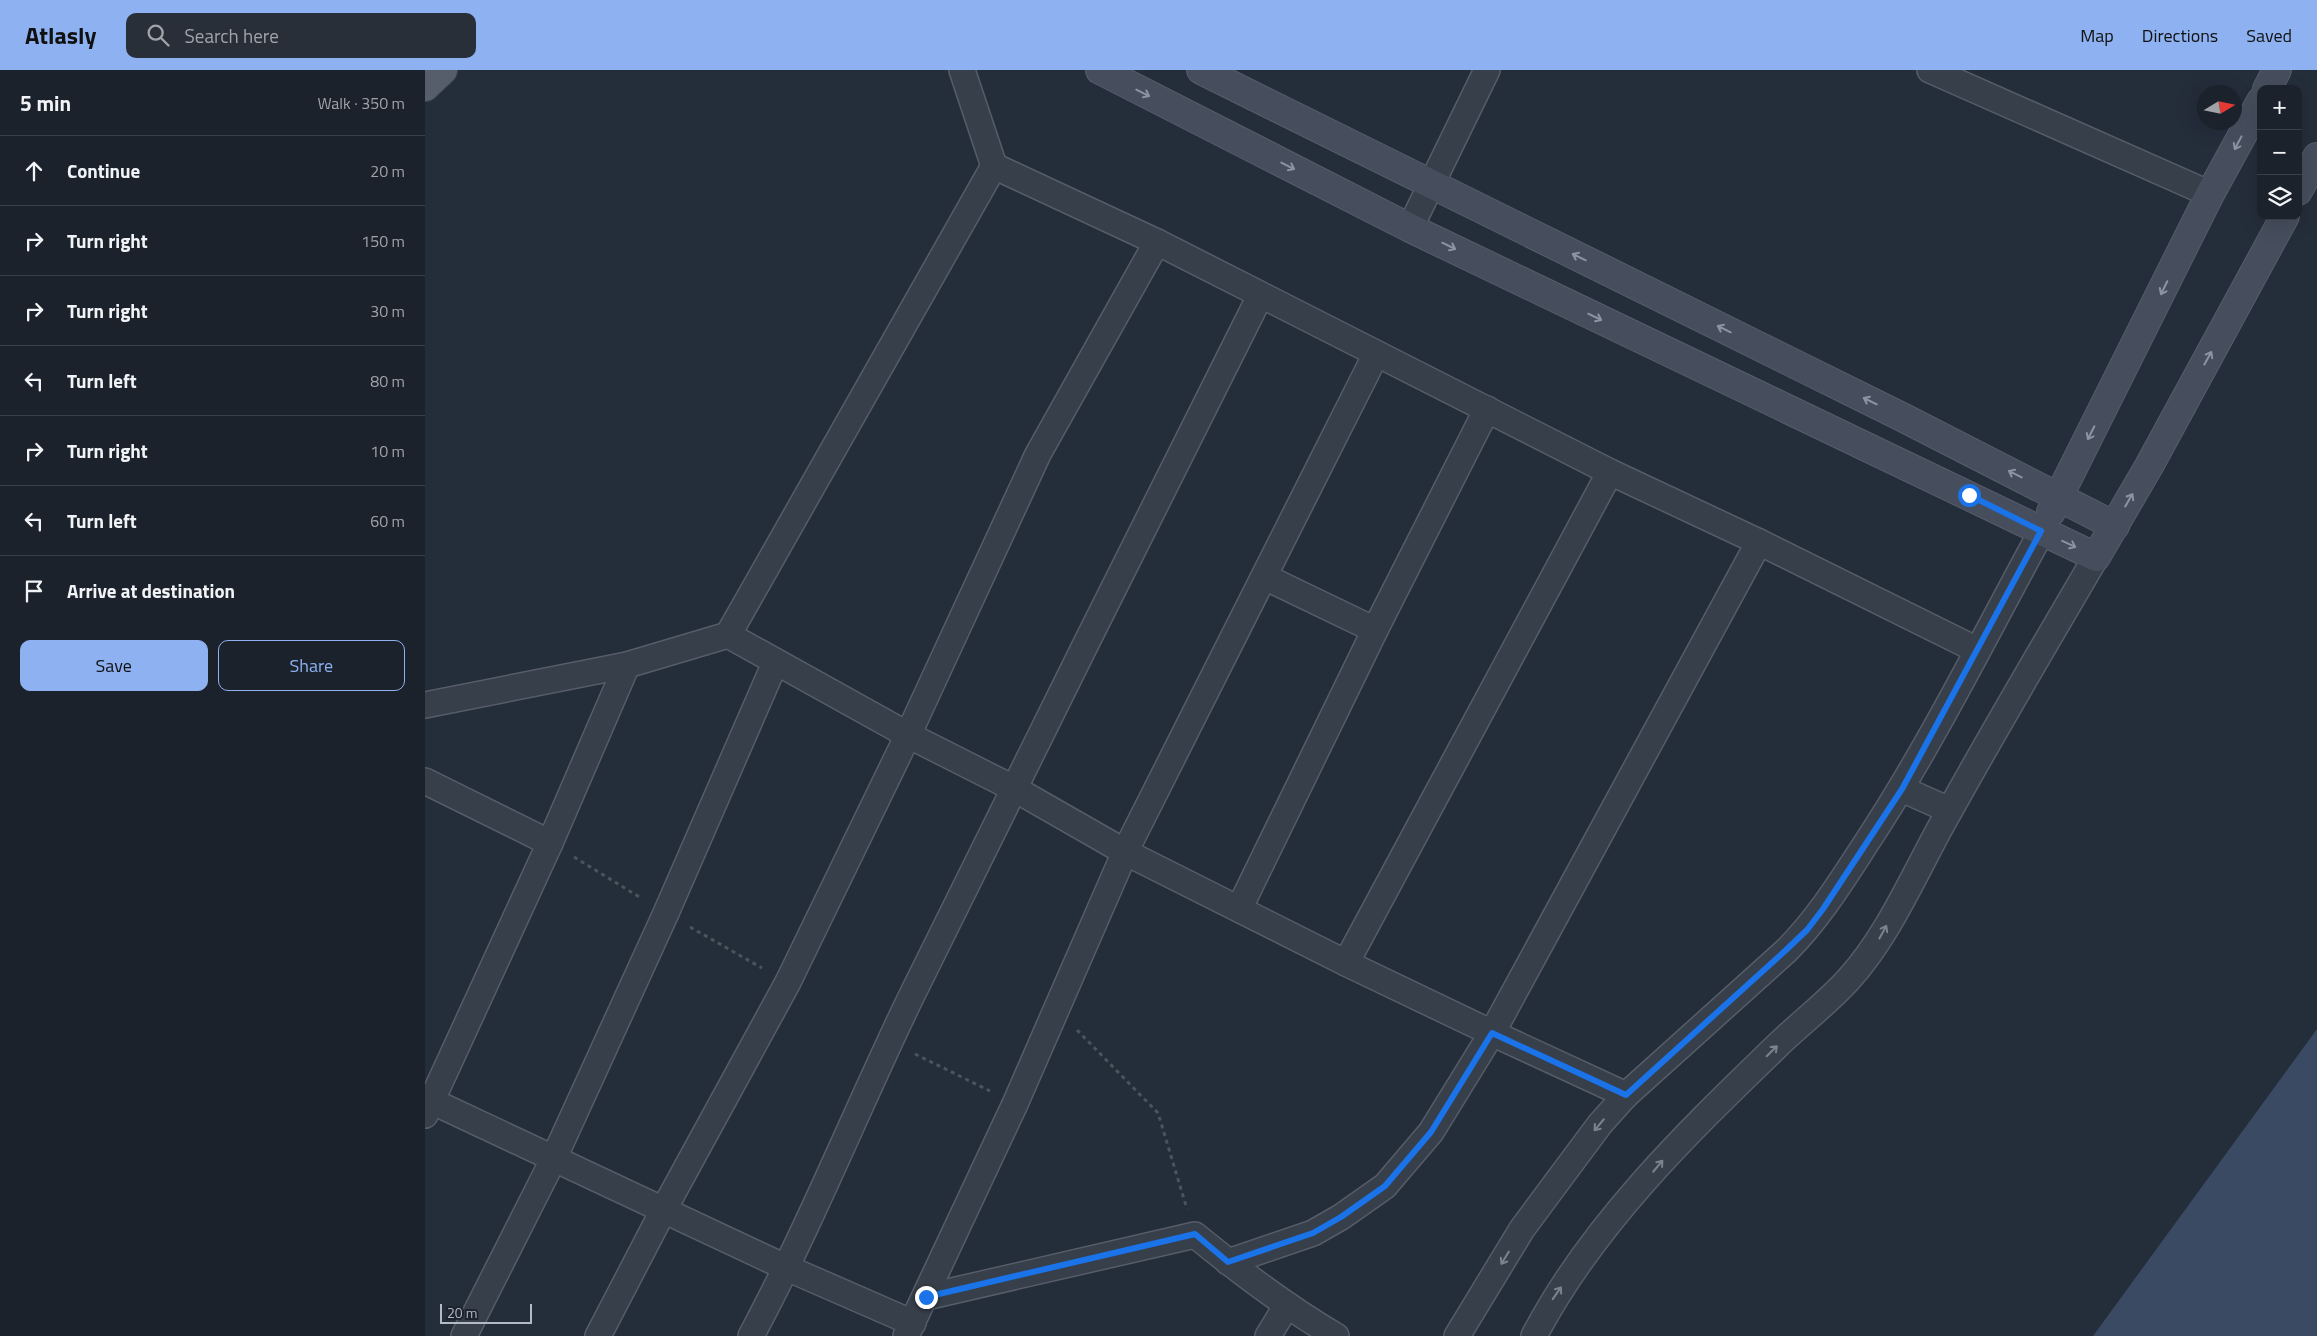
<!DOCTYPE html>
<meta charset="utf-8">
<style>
body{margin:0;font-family:"Titillium Web",sans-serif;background:#282f38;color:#f1f3f6}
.controls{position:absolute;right:15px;top:15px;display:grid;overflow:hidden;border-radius:10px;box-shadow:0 5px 20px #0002}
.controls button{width:45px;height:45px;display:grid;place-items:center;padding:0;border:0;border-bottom:1px solid #393f48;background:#1b222c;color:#f1f3f6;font:25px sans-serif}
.compass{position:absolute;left:1772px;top:15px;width:45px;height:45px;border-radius:50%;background:#1b222c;box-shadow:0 5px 20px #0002;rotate:80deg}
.scale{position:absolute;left:15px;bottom:12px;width:92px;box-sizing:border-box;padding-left:5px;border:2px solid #b3bac6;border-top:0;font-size:14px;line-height:18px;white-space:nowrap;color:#b3bac6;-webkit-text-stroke:4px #1d242f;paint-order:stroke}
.stop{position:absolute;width:15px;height:15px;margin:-11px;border:4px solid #1a73e8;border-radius:50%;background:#fff}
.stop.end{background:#1a73e8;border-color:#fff;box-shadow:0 1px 5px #0008}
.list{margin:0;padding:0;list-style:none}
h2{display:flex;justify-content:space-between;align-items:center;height:65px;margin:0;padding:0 20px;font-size:21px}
h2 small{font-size:16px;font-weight:400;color:#a0a4a9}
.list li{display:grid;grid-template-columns:32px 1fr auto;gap:15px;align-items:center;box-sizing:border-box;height:70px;padding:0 20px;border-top:1px solid #393f48}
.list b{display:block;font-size:19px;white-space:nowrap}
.list em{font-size:16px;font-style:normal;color:#a0a4a9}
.actions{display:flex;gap:10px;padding:15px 20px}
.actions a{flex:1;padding:11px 0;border:1px solid #8db1f1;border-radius:10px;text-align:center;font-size:18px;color:#8db1f1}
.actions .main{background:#8db1f1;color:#111}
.icon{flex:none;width:28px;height:28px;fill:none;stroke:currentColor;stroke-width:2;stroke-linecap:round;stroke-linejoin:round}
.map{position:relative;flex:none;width:1892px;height:1266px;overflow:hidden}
header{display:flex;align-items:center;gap:30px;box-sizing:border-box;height:70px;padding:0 25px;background:#8db1f1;color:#111}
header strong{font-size:24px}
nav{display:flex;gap:28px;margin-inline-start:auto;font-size:18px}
.search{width:350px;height:45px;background:#282f38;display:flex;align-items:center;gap:12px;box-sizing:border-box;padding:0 18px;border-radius:10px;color:#a0a4a9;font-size:19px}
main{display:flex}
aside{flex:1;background:#1b222c}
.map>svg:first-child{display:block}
.water{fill:#3a4a62}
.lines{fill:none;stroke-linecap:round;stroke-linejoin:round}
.street-casing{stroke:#565d68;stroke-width:28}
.secondary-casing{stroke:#565d68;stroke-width:30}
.primary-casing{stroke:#414853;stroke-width:30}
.path{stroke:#46575a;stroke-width:3;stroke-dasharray:4 4;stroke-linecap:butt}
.street{stroke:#373f4a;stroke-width:25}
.secondary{stroke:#464e5d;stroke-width:28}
.primary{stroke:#555e6a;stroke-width:28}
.oneway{stroke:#8d94a1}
.oneway2{stroke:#7b838e}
.route{stroke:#1a73e8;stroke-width:6}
</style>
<header>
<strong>Atlasly</strong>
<div class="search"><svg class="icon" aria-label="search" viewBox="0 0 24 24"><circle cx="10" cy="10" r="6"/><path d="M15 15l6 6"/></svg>Search here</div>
<nav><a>Map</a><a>Directions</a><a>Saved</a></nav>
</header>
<main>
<aside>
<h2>5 min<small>Walk · 350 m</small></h2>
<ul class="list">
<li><svg class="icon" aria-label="ahead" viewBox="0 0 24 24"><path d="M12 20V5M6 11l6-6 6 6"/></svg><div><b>Continue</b></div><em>20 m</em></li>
<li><svg class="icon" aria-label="right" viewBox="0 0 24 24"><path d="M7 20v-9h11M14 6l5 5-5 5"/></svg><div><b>Turn right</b></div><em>150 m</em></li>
<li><svg class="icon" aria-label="right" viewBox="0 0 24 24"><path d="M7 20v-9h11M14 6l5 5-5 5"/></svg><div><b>Turn right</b></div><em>30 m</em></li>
<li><svg class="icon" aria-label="left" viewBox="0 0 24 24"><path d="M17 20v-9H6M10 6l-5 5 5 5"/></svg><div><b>Turn left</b></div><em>80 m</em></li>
<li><svg class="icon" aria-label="right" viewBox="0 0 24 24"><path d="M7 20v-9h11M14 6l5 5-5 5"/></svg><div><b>Turn right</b></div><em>10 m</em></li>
<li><svg class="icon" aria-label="left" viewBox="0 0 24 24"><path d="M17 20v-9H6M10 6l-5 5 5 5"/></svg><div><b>Turn left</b></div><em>60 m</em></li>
<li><svg class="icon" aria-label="arrive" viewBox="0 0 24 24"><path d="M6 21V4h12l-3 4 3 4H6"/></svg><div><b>Arrive at destination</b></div></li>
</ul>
<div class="actions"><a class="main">Save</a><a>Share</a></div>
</aside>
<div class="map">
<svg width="1892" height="1266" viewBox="0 0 1892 1266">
<rect width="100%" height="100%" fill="#242d3a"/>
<path class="water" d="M1892,959V1266H1668Z"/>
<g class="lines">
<g class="street-casing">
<g id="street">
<path d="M537,0L569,96"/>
<path d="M1505,0L1785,124"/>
<path d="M985,158L1062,0"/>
<path d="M1334,472L1552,580"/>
<path d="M840,507L950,560"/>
<path d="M303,565L569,96L732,172L1185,402L1334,472L1067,963L1201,1025"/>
<path d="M0,635L202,595L303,565L483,665L588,718L700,782L921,893L1067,963L1006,1062L960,1116L916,1147L888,1163L803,1192"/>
<path d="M0,711L125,773"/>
<path d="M1477,719L1524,740"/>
<path d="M814,839L950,560L1062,339"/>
<path d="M921,893L1185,402"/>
<path d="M0,1028L362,1198L488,1253"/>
<path d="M0,1045L125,773L202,595"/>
<path d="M501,1227L770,1165C814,1201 861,1237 911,1266"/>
<path d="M39,1266L129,1088L241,843L350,593"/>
<path d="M173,1266L239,1139L363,912L483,665L613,384L732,172"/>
<path d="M326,1266C385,1156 431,1041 485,929C600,694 718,460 835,226"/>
<path d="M481,1266L590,1034L700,782L951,284"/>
<path d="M843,1266L862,1235"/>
<path d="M1032,1266L1097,1159L1175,1054L1201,1025L1361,881C1393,849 1416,812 1440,775C1506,675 1559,567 1617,461"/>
<path d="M1109,1266C1168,1153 1264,1061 1355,973C1377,952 1402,933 1423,910C1466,863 1493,795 1525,740C1572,655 1622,571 1671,487"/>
</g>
</g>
<g class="secondary-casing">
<g id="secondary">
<path d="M675,0L985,158L1671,487L1724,396L1860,146"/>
<path d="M776,0L1479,348L1690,456"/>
<path d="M1842,19L1852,0"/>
<path d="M1873,121L1892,87"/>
<path d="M1626,442L1785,124L1836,31"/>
</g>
</g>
<g class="primary-casing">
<path id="primary" d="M0,17L18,0"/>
</g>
<g class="path">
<path d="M149,787L216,828"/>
<path d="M265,857L337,898"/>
<path d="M652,960L733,1043L762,1139"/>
<path d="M490,984L565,1021"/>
</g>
<use href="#street" class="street"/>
<use href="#secondary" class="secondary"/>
<use href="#primary" class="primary"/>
</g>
<defs><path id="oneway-shaft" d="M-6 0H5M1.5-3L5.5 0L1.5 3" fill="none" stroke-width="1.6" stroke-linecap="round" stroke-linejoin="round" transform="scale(1.25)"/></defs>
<g class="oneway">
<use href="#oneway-shaft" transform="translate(718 23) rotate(27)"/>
<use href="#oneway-shaft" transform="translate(1813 73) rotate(118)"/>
<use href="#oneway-shaft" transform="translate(863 96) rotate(27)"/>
<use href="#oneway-shaft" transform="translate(1024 176) rotate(26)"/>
<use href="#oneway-shaft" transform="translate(1154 187) rotate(-154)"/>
<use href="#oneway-shaft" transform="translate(1739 218) rotate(116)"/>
<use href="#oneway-shaft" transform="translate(1170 247) rotate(26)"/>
<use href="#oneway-shaft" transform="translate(1299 259) rotate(-154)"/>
<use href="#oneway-shaft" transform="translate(1783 288) rotate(-61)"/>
<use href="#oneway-shaft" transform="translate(1445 331) rotate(-154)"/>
<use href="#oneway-shaft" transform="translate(1666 363) rotate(117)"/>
<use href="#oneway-shaft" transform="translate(1590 404) rotate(-153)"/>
<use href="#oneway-shaft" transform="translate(1704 430) rotate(-60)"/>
<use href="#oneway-shaft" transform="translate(1644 474) rotate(25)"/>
</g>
<g class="oneway2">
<use href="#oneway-shaft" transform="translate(1458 862) rotate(-61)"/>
<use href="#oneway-shaft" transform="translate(1347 981) rotate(-45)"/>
<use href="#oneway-shaft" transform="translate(1174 1055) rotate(130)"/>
<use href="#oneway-shaft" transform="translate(1233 1096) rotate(-50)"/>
<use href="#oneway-shaft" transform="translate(1080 1188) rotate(121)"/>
<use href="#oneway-shaft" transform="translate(1132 1223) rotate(-55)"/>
</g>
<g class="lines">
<path class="route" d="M501,1227L770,1164L803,1192L888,1163L916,1147L960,1116L1006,1062L1067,963L1201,1025L1361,880L1382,860L1398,839L1477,719L1616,461L1544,425"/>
</g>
</svg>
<div class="controls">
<button>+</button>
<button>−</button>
<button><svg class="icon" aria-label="layers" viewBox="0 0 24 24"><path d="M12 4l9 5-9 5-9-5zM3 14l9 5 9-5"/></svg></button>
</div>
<svg class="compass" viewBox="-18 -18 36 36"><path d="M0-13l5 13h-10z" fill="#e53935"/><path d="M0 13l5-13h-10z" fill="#a0a4a9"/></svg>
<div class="scale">20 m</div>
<div class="stop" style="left:1544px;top:425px"></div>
<div class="stop end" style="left:501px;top:1227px"></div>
</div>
</main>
